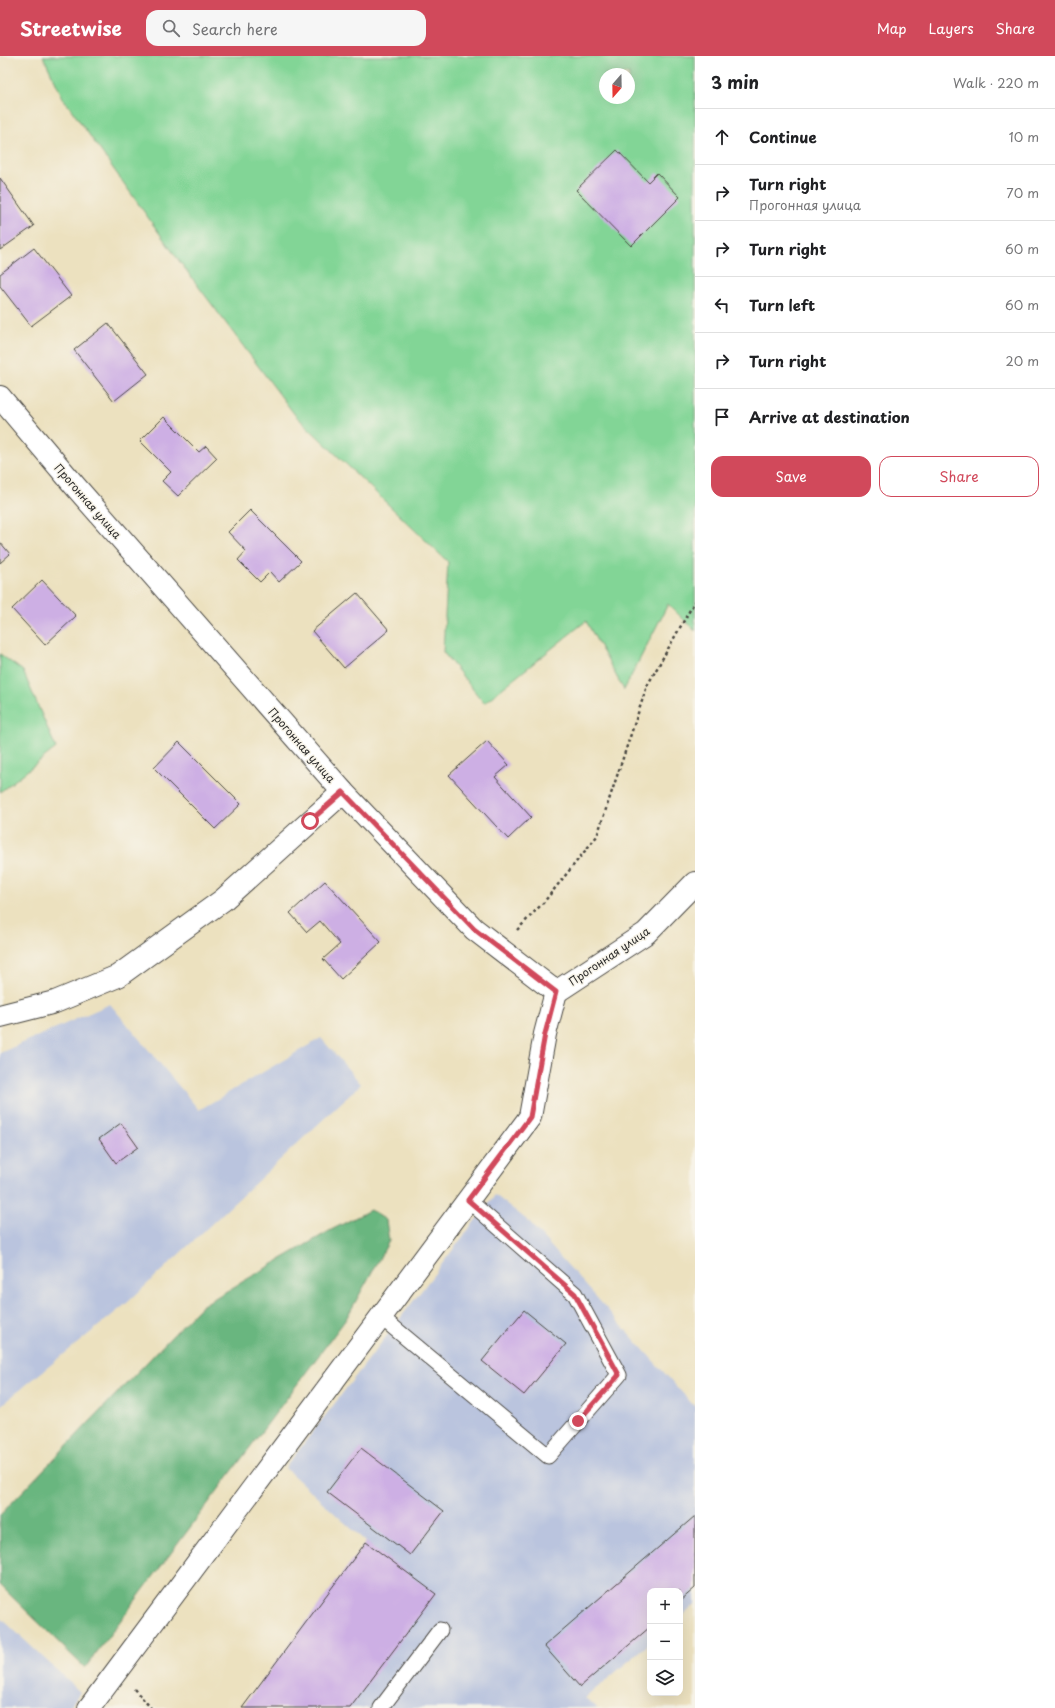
<!DOCTYPE html>
<meta charset="utf-8">
<style>
body{margin:0;font-family:"Playpen Sans",sans-serif;background:#f6f6f6;color:#202124}
.controls{position:absolute;right:12px;bottom:12px;display:grid;overflow:hidden;border-radius:8px;box-shadow:0 4px 16px #0002}
.controls button{width:36px;height:36px;display:grid;place-items:center;padding:0;border:0;border-bottom:1px solid #e0e0e0;background:#fff;color:#202124;font:20px sans-serif}
.compass{position:absolute;left:599px;top:12px;width:36px;height:36px;border-radius:50%;background:#fff;box-shadow:0 4px 16px #0002;rotate:200deg}
.stop{position:absolute;width:12px;height:12px;margin:-9px;border:3px solid #d1495b;border-radius:50%;background:#fff}
.stop.end{background:#d1495b;border-color:#fff;box-shadow:0 1px 4px #0008}
.list{margin:0;padding:0;list-style:none}
h2{display:flex;justify-content:space-between;align-items:center;height:52px;margin:0;padding:0 16px;font-size:17px}
h2 small{font-size:13px;font-weight:400;color:#757577}
.list li{display:grid;grid-template-columns:26px 1fr auto;gap:12px;align-items:center;box-sizing:border-box;height:56px;padding:0 16px;border-top:1px solid #e0e0e0}
.list b{display:block;font-size:15px;white-space:nowrap}
.list p{margin:0;font-size:13px;white-space:nowrap;color:#757577}
.list em{font-size:13px;font-style:normal;color:#757577}
.actions{display:flex;gap:8px;padding:12px 16px}
.actions a{flex:1;padding:9px 0;border:1px solid #d1495b;border-radius:12px;text-align:center;font-size:14px;color:#d1495b}
.actions .main{background:#d1495b;color:#fff}
.icon{flex:none;width:22px;height:22px;fill:none;stroke:currentColor;stroke-width:2;stroke-linecap:round;stroke-linejoin:round}
.map{position:relative;flex:none;width:695px;height:1652px;overflow:hidden}
header{display:flex;align-items:center;gap:24px;box-sizing:border-box;height:56px;padding:0 20px;background:#d1495b;color:#fff}
header strong{font-size:19px}
nav{display:flex;gap:22px;margin-inline-start:auto;font-size:14px}
.search{width:280px;height:36px;background:#f6f6f6;display:flex;align-items:center;gap:10px;box-sizing:border-box;padding:0 14px;border-radius:12px;color:#757577;font-size:15px}
main{display:flex}
aside{flex:1;background:#fff}
.map>svg:first-child{display:block}
.industrial{fill:#bac4de}
.green{fill:#82d596;stroke:#568060;fill-rule:evenodd}
.forest{fill:#69b67f;stroke:#4a7055}
.building{fill:#cdafe4}
.lines{fill:none;stroke-linecap:round;stroke-linejoin:round}
.lane-casing{stroke:#484641;stroke-width:17}
.street-casing{stroke:#484641;stroke-width:24}
.path{stroke:#484641;stroke-width:2.5;stroke-dasharray:3 3;stroke-linecap:butt}
.lane{stroke:#fff;stroke-width:15}
.street{stroke:#fff;stroke-width:22}
.route{stroke:#d1495b;stroke-width:5}
.labels{text-anchor:middle;dominant-baseline:central;stroke-width:3;stroke-linejoin:round;paint-order:stroke}
.street-label{font-size:11px;fill:#2b2b2b;stroke:#f7f3e8}
</style>
<header>
<strong>Streetwise</strong>
<div class="search"><svg class="icon" aria-label="search" viewBox="0 0 24 24"><circle cx="10" cy="10" r="6"/><path d="M15 15l6 6"/></svg>Search here</div>
<nav><a>Map</a><a>Layers</a><a>Share</a></nav>
</header>
<main>
<div class="map">
<svg width="695" height="1652" viewBox="0 0 695 1652">
<rect width="100%" height="100%" fill="#f7f3e8"/>
<filter id="ink" filterUnits="userSpaceOnUse"><feTurbulence type="fractalNoise" baseFrequency=".025" numOctaves="2"/><feDisplacementMap in="SourceGraphic" scale="8" xChannelSelector="R" yChannelSelector="G"/><feConvolveMatrix kernelMatrix="1 2 1 2 8 2 1 2 1" color-interpolation-filters="sRGB"/></filter>
<filter id="wash" filterUnits="userSpaceOnUse"><feTurbulence type="fractalNoise" baseFrequency=".012" numOctaves="4" result="noise"/><feDisplacementMap in="SourceGraphic" scale="16" xChannelSelector="R" yChannelSelector="G"/><feGaussianBlur stdDeviation="0.9" result="paint"/><feColorMatrix in="noise" values="0 0 0 0 0 0 0 0 0 0 0 0 0 0 0 0 0 1.4 0 .05"/><feComposite in="paint" operator="in"/></filter>
<g filter="url(#wash)">
<rect width="100%" height="100%" fill="#ece1bf"/>
<g class="industrial">
<path d="M110,948L199,1054L321,982L361,1028L127,1247L0,1350V997Z"/>
<path d="M495,1139L527,1164L695,1351V1549L680,1562V1535H650V1587L585,1642L598,1652H242L366,1486L285,1412Z"/>
<path d="M0,1561L80,1636L69,1652H0Z"/>
</g>
<g class="green">
<path d="M43,0H695V575L668,548L624,634L586,565L484,647L443,596L448,506L295,359L177,202L63,42ZM605,18H629V42H605Z"/>
<path d="M0,598L23,615L56,692L0,736Z"/>
</g>
<path class="forest" d="M370,1154L386,1164L389,1185L346,1263L85,1612L0,1529V1459L201,1250L331,1174Z"/>
<g id="blocks">
<g class="building">
<path d="M617,94L648,126L657,117L680,141L631,190L576,134Z"/>
<path d="M0,122L34,170L0,194Z"/>
<path d="M34,192L71,240L31,270L0,230V218Z"/>
<path d="M108,267L148,318L114,345L74,294Z"/>
<path d="M164,361L199,396L206,390L217,402L178,440L162,425L171,416L140,385Z"/>
<path d="M250,454L301,505L279,526L270,516L260,526L238,504L246,495L228,476Z"/>
<path d="M0,486L10,498L0,507Z"/>
<path d="M42,524L76,560L45,589L12,553Z"/>
<path d="M357,537L389,574L344,612L312,575Z"/>
<path d="M487,685L509,709L495,721L531,761L508,783L449,719Z"/>
<path d="M179,686L241,748L215,773L154,712Z"/>
<path d="M325,825L381,886L341,923L323,903L340,888L320,865L307,876L290,857Z"/>
<path d="M121,1067L138,1091L116,1107L99,1083Z"/>
<path d="M524,1254L566,1288L524,1339L482,1305Z"/>
<path d="M361,1392L444,1455L410,1499L327,1436Z"/>
<path d="M695,1460V1532L680,1545V1535H650V1571L580,1631L544,1590Z"/>
<path d="M366,1486L436,1538L350,1652H242Z"/>
</g>
</g>
</g>
<g filter="url(#ink)">
<use href="#blocks" fill-opacity="0" stroke="#484641" stroke-width="1"/>
<g class="lines">
<g class="lane-casing">
<g id="lane">
<path d="M381,1261L548,1400L619,1319L575,1238L468,1144"/>
<path d="M381,1652L440,1574"/>
</g>
</g>
<g class="street-casing">
<g id="street">
<path d="M0,341L75,430L343,736L474,873L556,936"/>
<path d="M556,936L646,877L695,827"/>
<path d="M0,960L55,946L118,920L223,844L343,736"/>
<path d="M89,1652L530,1061L545,978L556,936"/>
</g>
</g>
<g class="path">
<path d="M517,874L544,846L597,780L647,630L695,545"/>
<path d="M134,1633L151,1652"/>
</g>
<use href="#lane" class="lane"/>
<use href="#street" class="street"/>
</g>
</g>
<g class="lines" filter="url(#ink)">
<path class="route" d="M310,765L343,736L474,873L556,936L545,978L530,1061L468,1144L575,1238L619,1319L578,1365"/>
</g>
<g class="labels">
<g class="street-label">
<text transform="translate(88 445) rotate(49)">Прогонная улица</text>
<text transform="translate(302 689) rotate(49)">Прогонная улица</text>
<text transform="translate(609 900) rotate(-34)">Прогонная улица</text>
</g>
</g>
</svg>
<div class="controls">
<button>+</button>
<button>−</button>
<button><svg class="icon" aria-label="layers" viewBox="0 0 24 24"><path d="M12 4l9 5-9 5-9-5zM3 14l9 5 9-5"/></svg></button>
</div>
<svg class="compass" viewBox="-18 -18 36 36"><path d="M0-13l5 13h-10z" fill="#e53935"/><path d="M0 13l5-13h-10z" fill="#757577"/></svg>
<div class="stop" style="left:310px;top:765px"></div>
<div class="stop end" style="left:578px;top:1365px"></div>
</div>
<aside>
<h2>3 min<small>Walk · 220 m</small></h2>
<ul class="list">
<li><svg class="icon" aria-label="ahead" viewBox="0 0 24 24"><path d="M12 20V5M6 11l6-6 6 6"/></svg><div><b>Continue</b></div><em>10 m</em></li>
<li><svg class="icon" aria-label="right" viewBox="0 0 24 24"><path d="M7 20v-9h11M14 6l5 5-5 5"/></svg><div><b>Turn right</b><p>Прогонная улица</p></div><em>70 m</em></li>
<li><svg class="icon" aria-label="right" viewBox="0 0 24 24"><path d="M7 20v-9h11M14 6l5 5-5 5"/></svg><div><b>Turn right</b></div><em>60 m</em></li>
<li><svg class="icon" aria-label="left" viewBox="0 0 24 24"><path d="M17 20v-9H6M10 6l-5 5 5 5"/></svg><div><b>Turn left</b></div><em>60 m</em></li>
<li><svg class="icon" aria-label="right" viewBox="0 0 24 24"><path d="M7 20v-9h11M14 6l5 5-5 5"/></svg><div><b>Turn right</b></div><em>20 m</em></li>
<li><svg class="icon" aria-label="arrive" viewBox="0 0 24 24"><path d="M6 21V4h12l-3 4 3 4H6"/></svg><div><b>Arrive at destination</b></div></li>
</ul>
<div class="actions"><a class="main">Save</a><a>Share</a></div>
</aside>
</main>
